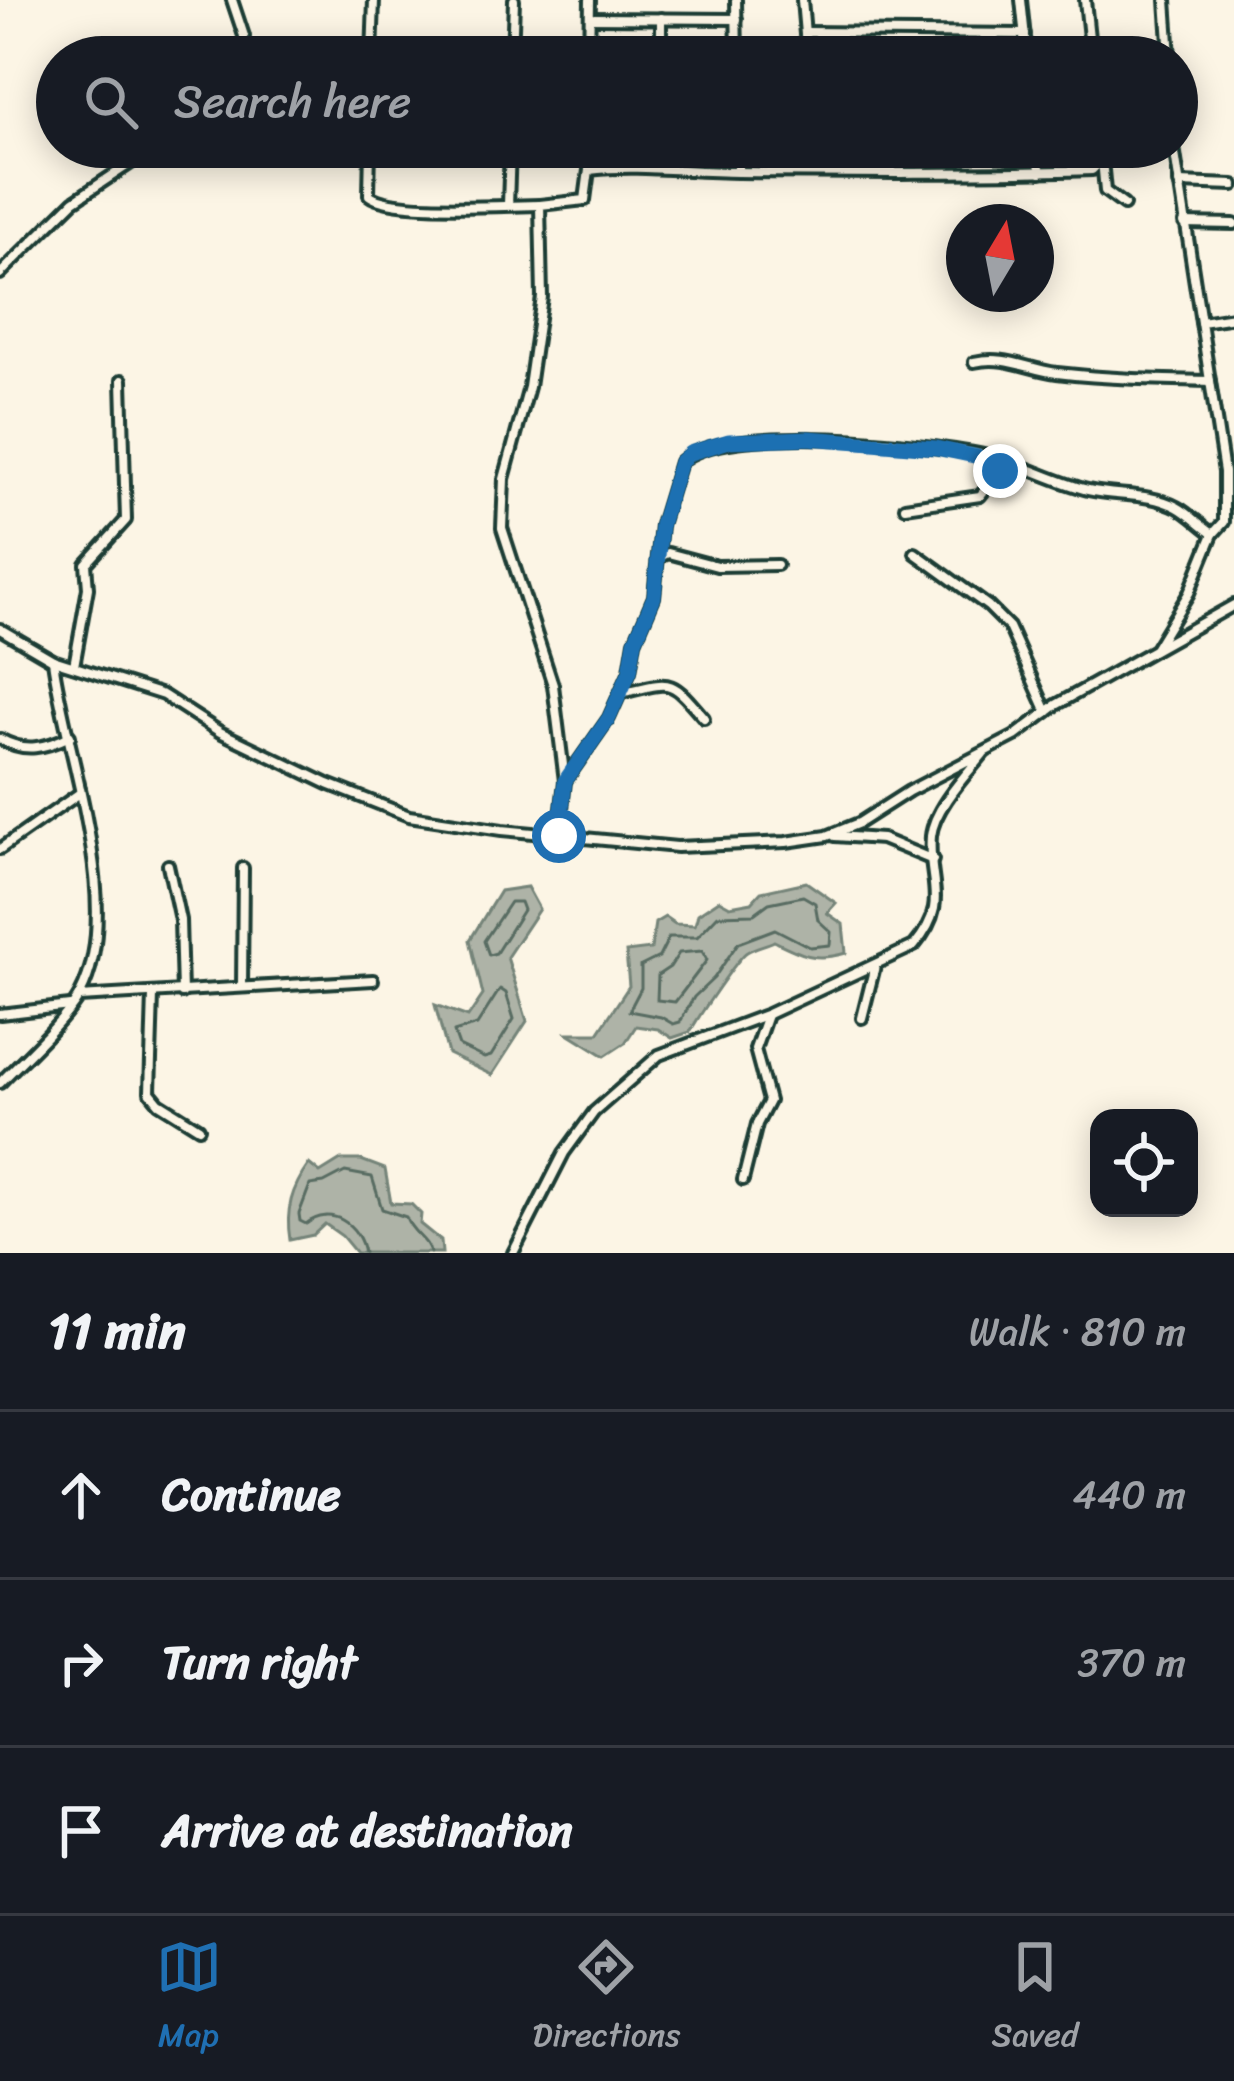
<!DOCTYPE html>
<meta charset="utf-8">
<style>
body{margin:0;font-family:Sriracha,sans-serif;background:#20242c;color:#f1f3f6}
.controls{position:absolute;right:36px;bottom:36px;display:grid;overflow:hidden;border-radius:24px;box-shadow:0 6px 30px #0003}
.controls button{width:108px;height:108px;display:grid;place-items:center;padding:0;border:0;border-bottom:3px solid #363941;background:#171b24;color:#f1f3f6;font:60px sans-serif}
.compass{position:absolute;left:946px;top:204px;width:108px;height:108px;border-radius:50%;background:#171b24;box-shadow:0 6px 30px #0003;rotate:10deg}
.stop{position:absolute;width:36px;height:36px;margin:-27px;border:9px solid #1f6fb2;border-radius:50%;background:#fff}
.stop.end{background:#1f6fb2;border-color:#fff;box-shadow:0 3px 12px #0008}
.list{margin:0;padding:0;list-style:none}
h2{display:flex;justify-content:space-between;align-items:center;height:156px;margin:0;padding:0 48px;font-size:51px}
h2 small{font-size:39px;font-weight:400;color:#9ea1a6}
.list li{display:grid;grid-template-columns:78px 1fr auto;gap:36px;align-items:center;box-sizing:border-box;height:168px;padding:0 48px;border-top:3px solid #363941}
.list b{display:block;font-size:45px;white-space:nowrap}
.list em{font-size:39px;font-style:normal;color:#9ea1a6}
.icon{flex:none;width:66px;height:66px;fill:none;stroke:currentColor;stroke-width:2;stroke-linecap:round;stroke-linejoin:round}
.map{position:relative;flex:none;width:1234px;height:1253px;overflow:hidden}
.search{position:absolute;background:#171b24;box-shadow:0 6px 30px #0003;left:36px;right:36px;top:36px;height:132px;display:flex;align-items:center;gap:30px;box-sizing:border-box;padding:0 42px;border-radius:66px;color:#9ea1a6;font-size:45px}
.sheet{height:660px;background:#171b24}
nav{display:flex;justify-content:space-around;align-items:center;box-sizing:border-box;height:168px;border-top:3px solid #363941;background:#171b24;font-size:33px;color:#9ea1a6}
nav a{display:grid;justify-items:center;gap:6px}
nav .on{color:#1f6fb2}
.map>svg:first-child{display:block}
.water{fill:#aeb3a7;stroke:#758479;stroke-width:3}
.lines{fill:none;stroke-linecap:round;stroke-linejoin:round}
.shore{stroke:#586c62;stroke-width:3}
.street-casing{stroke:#1f3d34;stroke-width:16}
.street{stroke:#fcf5e5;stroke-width:8}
.route{stroke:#1f6fb2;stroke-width:15}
</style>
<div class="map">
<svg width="1234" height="1253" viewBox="0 0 1234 1253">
<rect width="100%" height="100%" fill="#fcf5e5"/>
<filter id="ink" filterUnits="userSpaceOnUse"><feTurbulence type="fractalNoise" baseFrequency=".00833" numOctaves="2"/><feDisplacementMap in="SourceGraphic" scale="24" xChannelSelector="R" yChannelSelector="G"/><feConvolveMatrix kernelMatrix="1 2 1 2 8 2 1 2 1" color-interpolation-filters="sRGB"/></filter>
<g filter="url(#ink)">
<g class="water">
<path d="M806,882L836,903L827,913L843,924L846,953C814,962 803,955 774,941C766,945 755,947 747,952C738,957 697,1019 690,1032L672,1038L658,1029L636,1026L625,1043L605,1056L568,1033H598L629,986L626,952L651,949L655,923L665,917L675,924L695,925L698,914L719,900L730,906L752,902L761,892Z"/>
<path d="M527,887L539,909L507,957L527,1021L492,1075L448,1054L435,1005L468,1017L483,995L470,940L500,891Z"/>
<path d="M341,1160H361L385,1169L391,1203L411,1204L421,1214L420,1224L441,1241L442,1253H356L342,1236L325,1224L313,1235L290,1240C285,1210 292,1188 309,1164L320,1173Z"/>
</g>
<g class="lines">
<g class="shore">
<path d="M803,896L815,903L818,920L831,932L830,945L810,947L775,929L738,943L714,978L694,997L680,1022L673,1024L661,1017L629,1011L641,988V966L659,957L669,937H697L718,915L754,914L769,903Z"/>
<path d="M510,902H520L523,910L496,953L489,955L484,941Z"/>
<path d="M702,951L707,960L675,1002L657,1000L658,975L670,967L679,953Z"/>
<path d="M500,989L506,993L514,1019L491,1056L484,1058L459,1046L454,1032L477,1025Z"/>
<path d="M364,1253C360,1225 331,1204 306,1224L300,1221L299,1214L310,1185L324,1183L345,1172L372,1177L382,1209L406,1217C412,1234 428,1239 430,1253"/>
</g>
<g class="street-casing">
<g id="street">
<path d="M232,0L244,36L243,57"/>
<path d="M736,0L737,57"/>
<path d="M802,0L807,57"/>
<path d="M1021,0L1027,57"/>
<path d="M1085,0L1091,57"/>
<path d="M1166,0L1170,57"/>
<path d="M590,18L737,19"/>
<path d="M661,18V57"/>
<path d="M805,32L1025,34"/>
<path d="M372,57L374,0"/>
<path d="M512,57L514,0"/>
<path d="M589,57L590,0"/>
<path d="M370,147L369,195C390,213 506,205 540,205"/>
<path d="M589,147V169"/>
<path d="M662,147V167"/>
<path d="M738,147V172"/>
<path d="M814,147L816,170"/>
<path d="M1035,147L1041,172"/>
<path d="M1102,160L1103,147"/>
<path d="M1179,183L1234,185"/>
<path d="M508,205L510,147"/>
<path d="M1184,223L1234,224"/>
<path d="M0,274L74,201L155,147"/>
<path d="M1201,322L1234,317"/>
<path d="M974,362C1006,355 1026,369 1057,373C1108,379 1159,380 1210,381"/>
<path d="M905,507L980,496L1000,471L1016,465"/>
<path d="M915,553L988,606L1009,627L1047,712"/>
<path d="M660,557L668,553L717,566L777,565"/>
<path d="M0,629L53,660L163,695L220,732L328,784L409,816L502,830L677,847L786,842L827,836L859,823L909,791L1015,736L1056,705L1234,605"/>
<path d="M1155,649L1189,593L1213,534L1224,522V472L1174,147"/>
<path d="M74,666L88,588L86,564L126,520L122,380"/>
<path d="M621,693C673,681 669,677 704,718"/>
<path d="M0,739C25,753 45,748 70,736"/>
<path d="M565,781L553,685L502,528L504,479L529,387L542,297L540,205L585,200L589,170C639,164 688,172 738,172C855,173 974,174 1092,170L1102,160L1105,191L1124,205"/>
<path d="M559,836L565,781L609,718L630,671L635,641L654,597L661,525L680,462C724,420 933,443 993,457C1025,465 1055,482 1088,490C1118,497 1148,492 1177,507C1190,514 1201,526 1213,534"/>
<path d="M835,836L882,839L933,860"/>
<path d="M0,849L80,793"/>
<path d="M168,865L180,920L182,993"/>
<path d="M242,987L243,868"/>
<path d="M153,995L150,1092L159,1103L199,1128"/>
<path d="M79,997L373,980"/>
<path d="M0,1014L70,1006"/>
<path d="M862,1018L875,966"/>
<path d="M0,1083C21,1061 67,1019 80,994C126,907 65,753 53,660"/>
<path d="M743,1180L757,1124L769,1101L755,1049L767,1015"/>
<path d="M513,1253L564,1153L594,1112L659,1055L768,1014L914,946C951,902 927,884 931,836C934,808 966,775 983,754"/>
</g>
</g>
<use href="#street" class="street"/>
</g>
</g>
<g class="lines" filter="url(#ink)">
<path class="route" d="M559,836L565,781L609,718L630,671L635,641L654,597L661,525L680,462L690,453L729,441L808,438L936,448L1017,465L1000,471"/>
</g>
</svg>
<div class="controls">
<button><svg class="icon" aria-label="locate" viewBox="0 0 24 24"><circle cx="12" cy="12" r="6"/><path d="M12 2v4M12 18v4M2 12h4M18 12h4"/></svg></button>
</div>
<svg class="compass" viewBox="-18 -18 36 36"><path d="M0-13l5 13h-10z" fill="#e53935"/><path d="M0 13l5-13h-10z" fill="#9ea1a6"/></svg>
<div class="stop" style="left:559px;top:836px"></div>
<div class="stop end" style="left:1000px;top:471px"></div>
<div class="search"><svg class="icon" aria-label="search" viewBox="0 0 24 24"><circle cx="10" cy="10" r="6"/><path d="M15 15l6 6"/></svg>Search here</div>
</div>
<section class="sheet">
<h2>11 min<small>Walk · 810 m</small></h2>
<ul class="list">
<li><svg class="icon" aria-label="ahead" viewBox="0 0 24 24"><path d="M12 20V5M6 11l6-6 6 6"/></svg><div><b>Continue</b></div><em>440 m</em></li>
<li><svg class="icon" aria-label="right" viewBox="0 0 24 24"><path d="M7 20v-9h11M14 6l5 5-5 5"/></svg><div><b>Turn right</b></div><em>370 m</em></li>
<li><svg class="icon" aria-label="arrive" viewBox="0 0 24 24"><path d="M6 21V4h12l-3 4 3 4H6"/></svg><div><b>Arrive at destination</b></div></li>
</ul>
</section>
<nav>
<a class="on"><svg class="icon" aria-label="map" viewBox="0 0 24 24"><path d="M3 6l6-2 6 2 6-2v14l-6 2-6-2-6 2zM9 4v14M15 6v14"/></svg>Map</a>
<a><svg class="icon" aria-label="directions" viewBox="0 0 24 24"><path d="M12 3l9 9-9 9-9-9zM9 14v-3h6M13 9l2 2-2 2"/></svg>Directions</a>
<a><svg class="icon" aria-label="saved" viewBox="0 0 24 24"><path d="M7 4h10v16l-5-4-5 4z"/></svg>Saved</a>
</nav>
